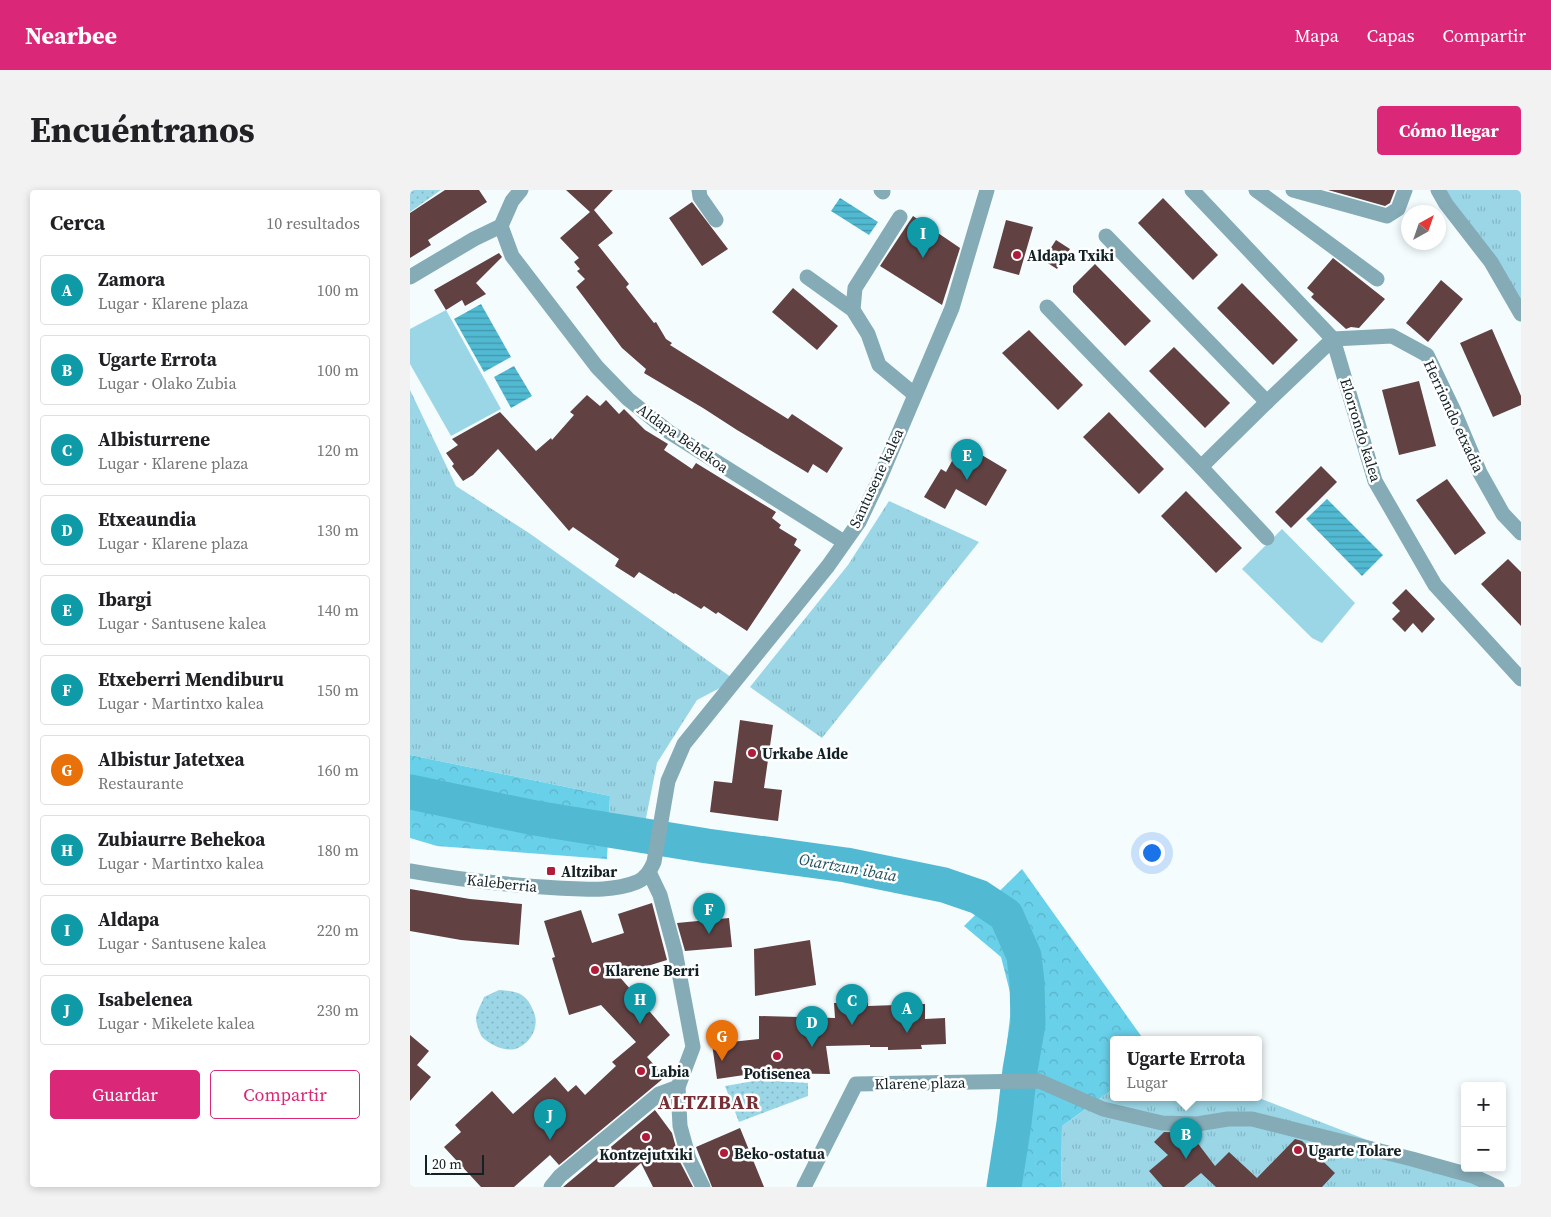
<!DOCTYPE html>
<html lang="es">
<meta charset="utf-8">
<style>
body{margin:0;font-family:"Source Serif 4",serif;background:#f2f2f2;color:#202124}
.controls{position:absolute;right:15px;bottom:15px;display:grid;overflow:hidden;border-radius:5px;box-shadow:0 2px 8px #0003}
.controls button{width:45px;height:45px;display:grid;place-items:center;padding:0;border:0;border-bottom:1px solid #e0e0e0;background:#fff;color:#202124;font:25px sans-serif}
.compass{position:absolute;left:991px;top:15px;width:45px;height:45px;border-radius:50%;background:#fff;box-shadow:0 2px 8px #0003;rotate:40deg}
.scale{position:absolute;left:15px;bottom:12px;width:59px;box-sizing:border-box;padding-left:5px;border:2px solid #112125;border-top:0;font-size:14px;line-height:18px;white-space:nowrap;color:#112125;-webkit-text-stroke:4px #fff;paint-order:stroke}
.you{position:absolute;left:741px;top:662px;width:18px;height:18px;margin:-12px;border:4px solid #fff;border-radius:50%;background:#1a73e8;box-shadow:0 0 0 8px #1a73e833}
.badge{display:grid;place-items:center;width:32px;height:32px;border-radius:50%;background:#db2777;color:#fff;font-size:16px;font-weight:700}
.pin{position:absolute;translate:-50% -41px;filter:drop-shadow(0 1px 2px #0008)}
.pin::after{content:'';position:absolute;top:26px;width:18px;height:15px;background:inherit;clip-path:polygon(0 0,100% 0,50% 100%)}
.popup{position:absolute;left:700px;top:846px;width:152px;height:65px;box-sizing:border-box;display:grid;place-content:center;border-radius:5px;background:#fff;filter:drop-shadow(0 1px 4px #0005);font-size:16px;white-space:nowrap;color:#757577}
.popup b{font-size:19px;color:#202124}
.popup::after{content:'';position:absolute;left:50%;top:100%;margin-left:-10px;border:10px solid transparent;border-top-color:#fff}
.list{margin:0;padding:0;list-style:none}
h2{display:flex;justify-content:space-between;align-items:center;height:65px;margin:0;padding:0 20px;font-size:21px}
h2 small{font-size:16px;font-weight:400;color:#757577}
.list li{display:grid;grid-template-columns:32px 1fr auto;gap:15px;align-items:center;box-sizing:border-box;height:70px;margin:0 10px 10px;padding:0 10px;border:1px solid #e0e0e0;border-radius:5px}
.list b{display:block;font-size:19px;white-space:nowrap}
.list p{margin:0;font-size:16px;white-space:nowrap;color:#757577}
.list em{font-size:16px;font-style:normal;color:#757577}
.actions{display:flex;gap:10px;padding:15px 20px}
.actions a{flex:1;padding:11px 0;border:1px solid #db2777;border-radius:5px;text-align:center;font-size:18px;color:#db2777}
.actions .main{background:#db2777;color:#fff}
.map{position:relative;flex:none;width:1111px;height:997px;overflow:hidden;border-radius:5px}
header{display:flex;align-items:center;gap:30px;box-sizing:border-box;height:70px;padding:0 25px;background:#db2777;color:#fff}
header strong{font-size:24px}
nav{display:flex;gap:28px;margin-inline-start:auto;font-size:18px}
.intro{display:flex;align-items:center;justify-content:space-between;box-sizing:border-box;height:120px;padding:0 30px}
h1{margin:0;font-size:35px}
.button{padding:12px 22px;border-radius:5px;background:#db2777;color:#fff;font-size:18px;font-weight:700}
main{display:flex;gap:30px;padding:0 30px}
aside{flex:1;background:#fff;border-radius:5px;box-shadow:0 2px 8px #0003}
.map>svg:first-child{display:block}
.grass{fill:url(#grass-tufts)}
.forest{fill:url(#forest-crowns)}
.park{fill:url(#park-dots)}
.pitch{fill:#9bd6e6}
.water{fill:url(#water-rules)}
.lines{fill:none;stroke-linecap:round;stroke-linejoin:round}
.river{stroke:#51b9d2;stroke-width:35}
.building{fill:#614142}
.minor{stroke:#84abb6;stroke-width:15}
.poi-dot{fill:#b01c39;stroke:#fff;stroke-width:2}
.labels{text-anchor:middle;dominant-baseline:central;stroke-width:5;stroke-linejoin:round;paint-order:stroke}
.poi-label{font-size:15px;font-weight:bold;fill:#112125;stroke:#fff;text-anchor:start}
.street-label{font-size:15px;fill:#112125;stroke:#fff}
.water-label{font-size:16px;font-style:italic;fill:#23505b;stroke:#fff}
.district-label{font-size:20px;font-weight:bold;letter-spacing:1px;fill:#772f36;stroke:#fff}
</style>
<header>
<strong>Nearbee</strong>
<nav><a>Mapa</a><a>Capas</a><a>Compartir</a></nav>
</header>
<div class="intro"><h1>Encuéntranos</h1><a class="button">Cómo llegar</a></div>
<main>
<aside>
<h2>Cerca<small>10 resultados</small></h2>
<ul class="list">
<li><span class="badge" style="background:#0f9aa8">A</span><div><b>Zamora</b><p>Lugar · Klarene plaza</p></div><em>100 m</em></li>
<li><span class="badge" style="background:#0f9aa8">B</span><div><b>Ugarte Errota</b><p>Lugar · Olako Zubia</p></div><em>100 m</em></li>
<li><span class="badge" style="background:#0f9aa8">C</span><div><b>Albisturrene</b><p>Lugar · Klarene plaza</p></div><em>120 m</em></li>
<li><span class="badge" style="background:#0f9aa8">D</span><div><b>Etxeaundia</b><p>Lugar · Klarene plaza</p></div><em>130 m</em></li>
<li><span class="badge" style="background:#0f9aa8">E</span><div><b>Ibargi</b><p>Lugar · Santusene kalea</p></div><em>140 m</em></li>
<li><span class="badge" style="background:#0f9aa8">F</span><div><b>Etxeberri Mendiburu</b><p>Lugar · Martintxo kalea</p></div><em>150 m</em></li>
<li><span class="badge" style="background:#e8710a">G</span><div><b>Albistur Jatetxea</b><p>Restaurante</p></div><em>160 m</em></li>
<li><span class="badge" style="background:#0f9aa8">H</span><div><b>Zubiaurre Behekoa</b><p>Lugar · Martintxo kalea</p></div><em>180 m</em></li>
<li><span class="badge" style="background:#0f9aa8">I</span><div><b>Aldapa</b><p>Lugar · Santusene kalea</p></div><em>220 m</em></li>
<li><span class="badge" style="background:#0f9aa8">J</span><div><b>Isabelenea</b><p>Lugar · Mikelete kalea</p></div><em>230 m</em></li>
</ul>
<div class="actions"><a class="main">Guardar</a><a>Compartir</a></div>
</aside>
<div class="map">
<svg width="1111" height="997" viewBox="0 0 1111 997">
<defs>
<pattern id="grass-tufts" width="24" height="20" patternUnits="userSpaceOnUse" patternTransform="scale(1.25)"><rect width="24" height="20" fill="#9bd6e6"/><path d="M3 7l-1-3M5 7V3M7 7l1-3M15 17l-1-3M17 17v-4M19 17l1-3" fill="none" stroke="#84b7c5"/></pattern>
<pattern id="forest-crowns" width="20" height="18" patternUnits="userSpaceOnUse" patternTransform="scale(1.25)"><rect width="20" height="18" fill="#69d0e9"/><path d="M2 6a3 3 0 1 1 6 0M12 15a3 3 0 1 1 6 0" fill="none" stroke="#5ab2c8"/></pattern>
<pattern id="park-dots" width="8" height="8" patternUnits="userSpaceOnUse" patternTransform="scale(1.25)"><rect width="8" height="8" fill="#9bd6e6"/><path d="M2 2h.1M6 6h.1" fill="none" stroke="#84b7c5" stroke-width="1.8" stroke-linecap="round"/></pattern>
<pattern id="water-rules" width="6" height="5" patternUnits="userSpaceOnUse" patternTransform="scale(1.25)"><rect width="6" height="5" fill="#51b9d2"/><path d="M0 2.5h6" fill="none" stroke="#4296aa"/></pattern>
</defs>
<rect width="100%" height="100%" fill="#f4fcfe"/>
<g class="grass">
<path d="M1028,0H1111V124Z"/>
<path d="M0,200L46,296L119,343L325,490L287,510L247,573L235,633L199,627L200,606L0,565Z"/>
<path d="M479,311L569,352L412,548L340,497L438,375Z"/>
<path d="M703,899L704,908H849L1078,997H651L652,936Z"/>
</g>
<g class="forest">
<path d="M0,565L200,606L197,669L27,656L0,648Z"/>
<path d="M612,679L734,850H704L703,899L652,936L651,997H580L602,810L591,767L554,736Z"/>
</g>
<g class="park">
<path d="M0,0H31L0,22Z"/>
<path d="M89,800C107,801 116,803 123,820C130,834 123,851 108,858C97,863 80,855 72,847C70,844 66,833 66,829C66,822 72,813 74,807Z"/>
<path d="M350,890L398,893V906L329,932L315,896Z"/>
</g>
<g class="pitch">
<path d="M36,120L91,219L41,246L0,174V139Z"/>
<path d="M872,339L945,413L912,453L902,448L832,379Z"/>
</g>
<g class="water">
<path d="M430,8L468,32L459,45L421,21Z"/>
<path d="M71,114L101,167L74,182L44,129Z"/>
<path d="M104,176L122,206L101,218L84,187Z"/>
<path d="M917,309L973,365L952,386L896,329Z"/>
</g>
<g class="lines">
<path class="river" d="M0,602L125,628L297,656L436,675L534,695L569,707L596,725L614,766L617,792L618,834L610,880L604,933L594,997"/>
</g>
<g class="building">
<path d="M35,0H69L77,12L18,50L21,55L0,68V23Z"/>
<path d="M156,0H203L184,20L203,43L188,55L219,94L216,97L244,133L246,132L256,149L262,153L260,155L378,229L382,224L433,258L417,283L403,274L398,283L327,240L293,218L234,183L236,179L212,158L166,97L175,89L167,81L170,79L164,72L169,68L150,48L180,22Z"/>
<path d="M918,0H985L980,13L975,16Z"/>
<path d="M753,8L808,65L783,90L728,33Z"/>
<path d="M282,12L318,59L292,76L259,28Z"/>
<path d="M503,26L550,58L532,115L470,76Z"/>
<path d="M596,30L623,37L609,85L583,78Z"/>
<path d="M646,50L660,59L647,79L633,70Z"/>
<path d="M89,63L92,67L66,93L76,104L55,116L52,110L36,120L24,100Z"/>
<path d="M923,68L975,109L949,138L941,137L936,139L901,107L904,104L897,98Z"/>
<path d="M685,74L741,131L715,156L663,102V96Z"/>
<path d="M1031,90L1053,109L1018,152L996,133Z"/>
<path d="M832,93L888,150L863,175L807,118Z"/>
<path d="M383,98L428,136L407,160L362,122Z"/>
<path d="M1082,139L1111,206V215L1083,227L1050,153Z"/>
<path d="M619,140L673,195L648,220L592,163Z"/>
<path d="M764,157L820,213L795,238L739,181Z"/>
<path d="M1009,191L1026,256L989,265L972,200Z"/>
<path d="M177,205L190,216L196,210L209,224L214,219L235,240L258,254L254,260L282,279L286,273L366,322L362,328L371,335L369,338L387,349L384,355L391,360L337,441L308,422L306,424L294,416L291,419L265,403L264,404L229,382L224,388L205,376L209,369L163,337L159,341L88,259L63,285L53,291L42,276L44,274L36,263L48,255L42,249L90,222L126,261L141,248L142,250L164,225L160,222Z"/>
<path d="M699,222L754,279L729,304L673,247Z"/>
<path d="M560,258L597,280L576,316L546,299L535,319L514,307L531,279L536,282L542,271L550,275Z"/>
<path d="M911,276L927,292L881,338L865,322Z"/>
<path d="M1037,289L1076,343L1045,365L1006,310Z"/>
<path d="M776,301L832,358L806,383L751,326Z"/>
<path d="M1098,369L1111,382V436L1071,394Z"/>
<path d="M996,399L1025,429L1012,443L1003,433L995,442L982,429L990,421L982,413Z"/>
<path d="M330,530L363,535L354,598L372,600L368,631L300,622L304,591L322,593Z"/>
<path d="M0,699L60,709L112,714L109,755L51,750L0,741Z"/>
<path d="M242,713L257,770L208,785L260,845L237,867L255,887L149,975L140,965L104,997H71L34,957L51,942L45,935L82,901L103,924L145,887L158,902L166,895L175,905L206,876L202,872L226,852L191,815L159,825L142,768L145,767L134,731L171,720L182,753L214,743L208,724Z"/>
<path d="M319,728L322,757L275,761L267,733Z"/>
<path d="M400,750L406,795L345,806L344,759Z"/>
<path d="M458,812V816L515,814V829L535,828L536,854L511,855L512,859L478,860V857H460V855L416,856L420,884L348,883L307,889L302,854L349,849V826L425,828L424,813Z"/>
<path d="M0,845L19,861L7,875L21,887L0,911Z"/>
<path d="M245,920L262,943L270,972L283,997H243L231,973L204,997H153Z"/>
<path d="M330,938L354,997H302L286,957Z"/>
<path d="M754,942L780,943L805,976L819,962L847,988L885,949L892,951L925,983L912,997H806L791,983L774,997H753L739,981L758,965L744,952Z"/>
</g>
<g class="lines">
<g class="minor">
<path d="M289,0L290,7L306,30"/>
<path d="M471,0L473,2"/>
<path d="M782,0L923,149L965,291L1025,395L1111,489"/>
<path d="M846,0L967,89"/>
<path d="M883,0L977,26L988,19L995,0"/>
<path d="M1028,0L1036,14L1081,72L1111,124"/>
<path d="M91,36L102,66L187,177L218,209L259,242L434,352"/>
<path d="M696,46L857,212"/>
<path d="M0,87L64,49L91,36L102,11L111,0"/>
<path d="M397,87L443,120L458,144L469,175L504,204"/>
<path d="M637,117L791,277L857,348"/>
<path d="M443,120L445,98L490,27"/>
<path d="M791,277L857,212L923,149L982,146L1017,165L1043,219L1070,283L1093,324L1111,343"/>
<path d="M0,681C49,690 98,695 148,698C174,699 202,702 227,692C236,688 240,681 244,672L258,591L274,554L418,376L449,332L469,290L542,118L577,0"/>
<path d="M239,682L250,705L265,761L283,857L268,897L270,936L279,969L293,997"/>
<path d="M141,997L150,986L249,904L268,897"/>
<path d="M394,997L446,894L629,891L693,919L752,933L787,934L818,929H842L1002,969L1063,986L1087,997"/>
</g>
</g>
<g class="poi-dot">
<circle cx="607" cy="65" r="5"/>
<circle cx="342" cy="563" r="5"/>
<rect x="136" y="676" width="10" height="10" rx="2.5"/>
<circle cx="185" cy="780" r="5"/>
<circle cx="367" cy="866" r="5"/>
<circle cx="231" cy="881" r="5"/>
<circle cx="236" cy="947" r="5"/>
<circle cx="888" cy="960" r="5"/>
<circle cx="314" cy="963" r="5"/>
</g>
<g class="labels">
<g class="poi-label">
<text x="617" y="65">Aldapa Txiki</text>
<text x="352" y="563">Urkabe Alde</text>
<text x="151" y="681">Altzibar</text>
<text x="195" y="780">Klarene Berri</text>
<text x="241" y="881">Labia</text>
<text x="367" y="883" text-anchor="middle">Potisenea</text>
<text x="898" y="960">Ugarte Tolare</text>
<text x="324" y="963">Beko-ostatua</text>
<text x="236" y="964" text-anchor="middle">Kontzejutxiki</text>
</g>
<g class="street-label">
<text transform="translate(1044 226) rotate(65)">Herriondo etxadia</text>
<text transform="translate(951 240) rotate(73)">Elorrondo kalea</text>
<text transform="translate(273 248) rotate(35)">Aldapa Behekoa</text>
<text transform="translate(466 288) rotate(-65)">Santusene kalea</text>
<text transform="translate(92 693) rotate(6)">Kaleberria</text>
<text transform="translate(510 893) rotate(-1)">Klarene plaza</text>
</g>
<g class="water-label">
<text transform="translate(438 677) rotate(10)">Oiartzun ibaia</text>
</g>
<g class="district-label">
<text x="299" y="912">ALTZIBAR</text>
</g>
</g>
</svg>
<div class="controls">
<button>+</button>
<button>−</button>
</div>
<svg class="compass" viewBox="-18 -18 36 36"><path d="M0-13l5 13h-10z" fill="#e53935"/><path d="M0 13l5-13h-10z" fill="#757577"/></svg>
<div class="scale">20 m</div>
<div class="you"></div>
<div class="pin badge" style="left:497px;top:843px;background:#0f9aa8">A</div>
<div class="pin badge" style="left:776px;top:969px;background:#0f9aa8">B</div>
<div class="popup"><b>Ugarte Errota</b>Lugar</div>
<div class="pin badge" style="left:442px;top:835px;background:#0f9aa8">C</div>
<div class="pin badge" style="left:402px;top:857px;background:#0f9aa8">D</div>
<div class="pin badge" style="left:557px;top:290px;background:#0f9aa8">E</div>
<div class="pin badge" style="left:299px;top:744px;background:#0f9aa8">F</div>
<div class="pin badge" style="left:312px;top:871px;background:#e8710a">G</div>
<div class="pin badge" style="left:230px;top:834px;background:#0f9aa8">H</div>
<div class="pin badge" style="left:513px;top:68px;background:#0f9aa8">I</div>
<div class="pin badge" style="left:140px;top:950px;background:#0f9aa8">J</div>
</div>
</main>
